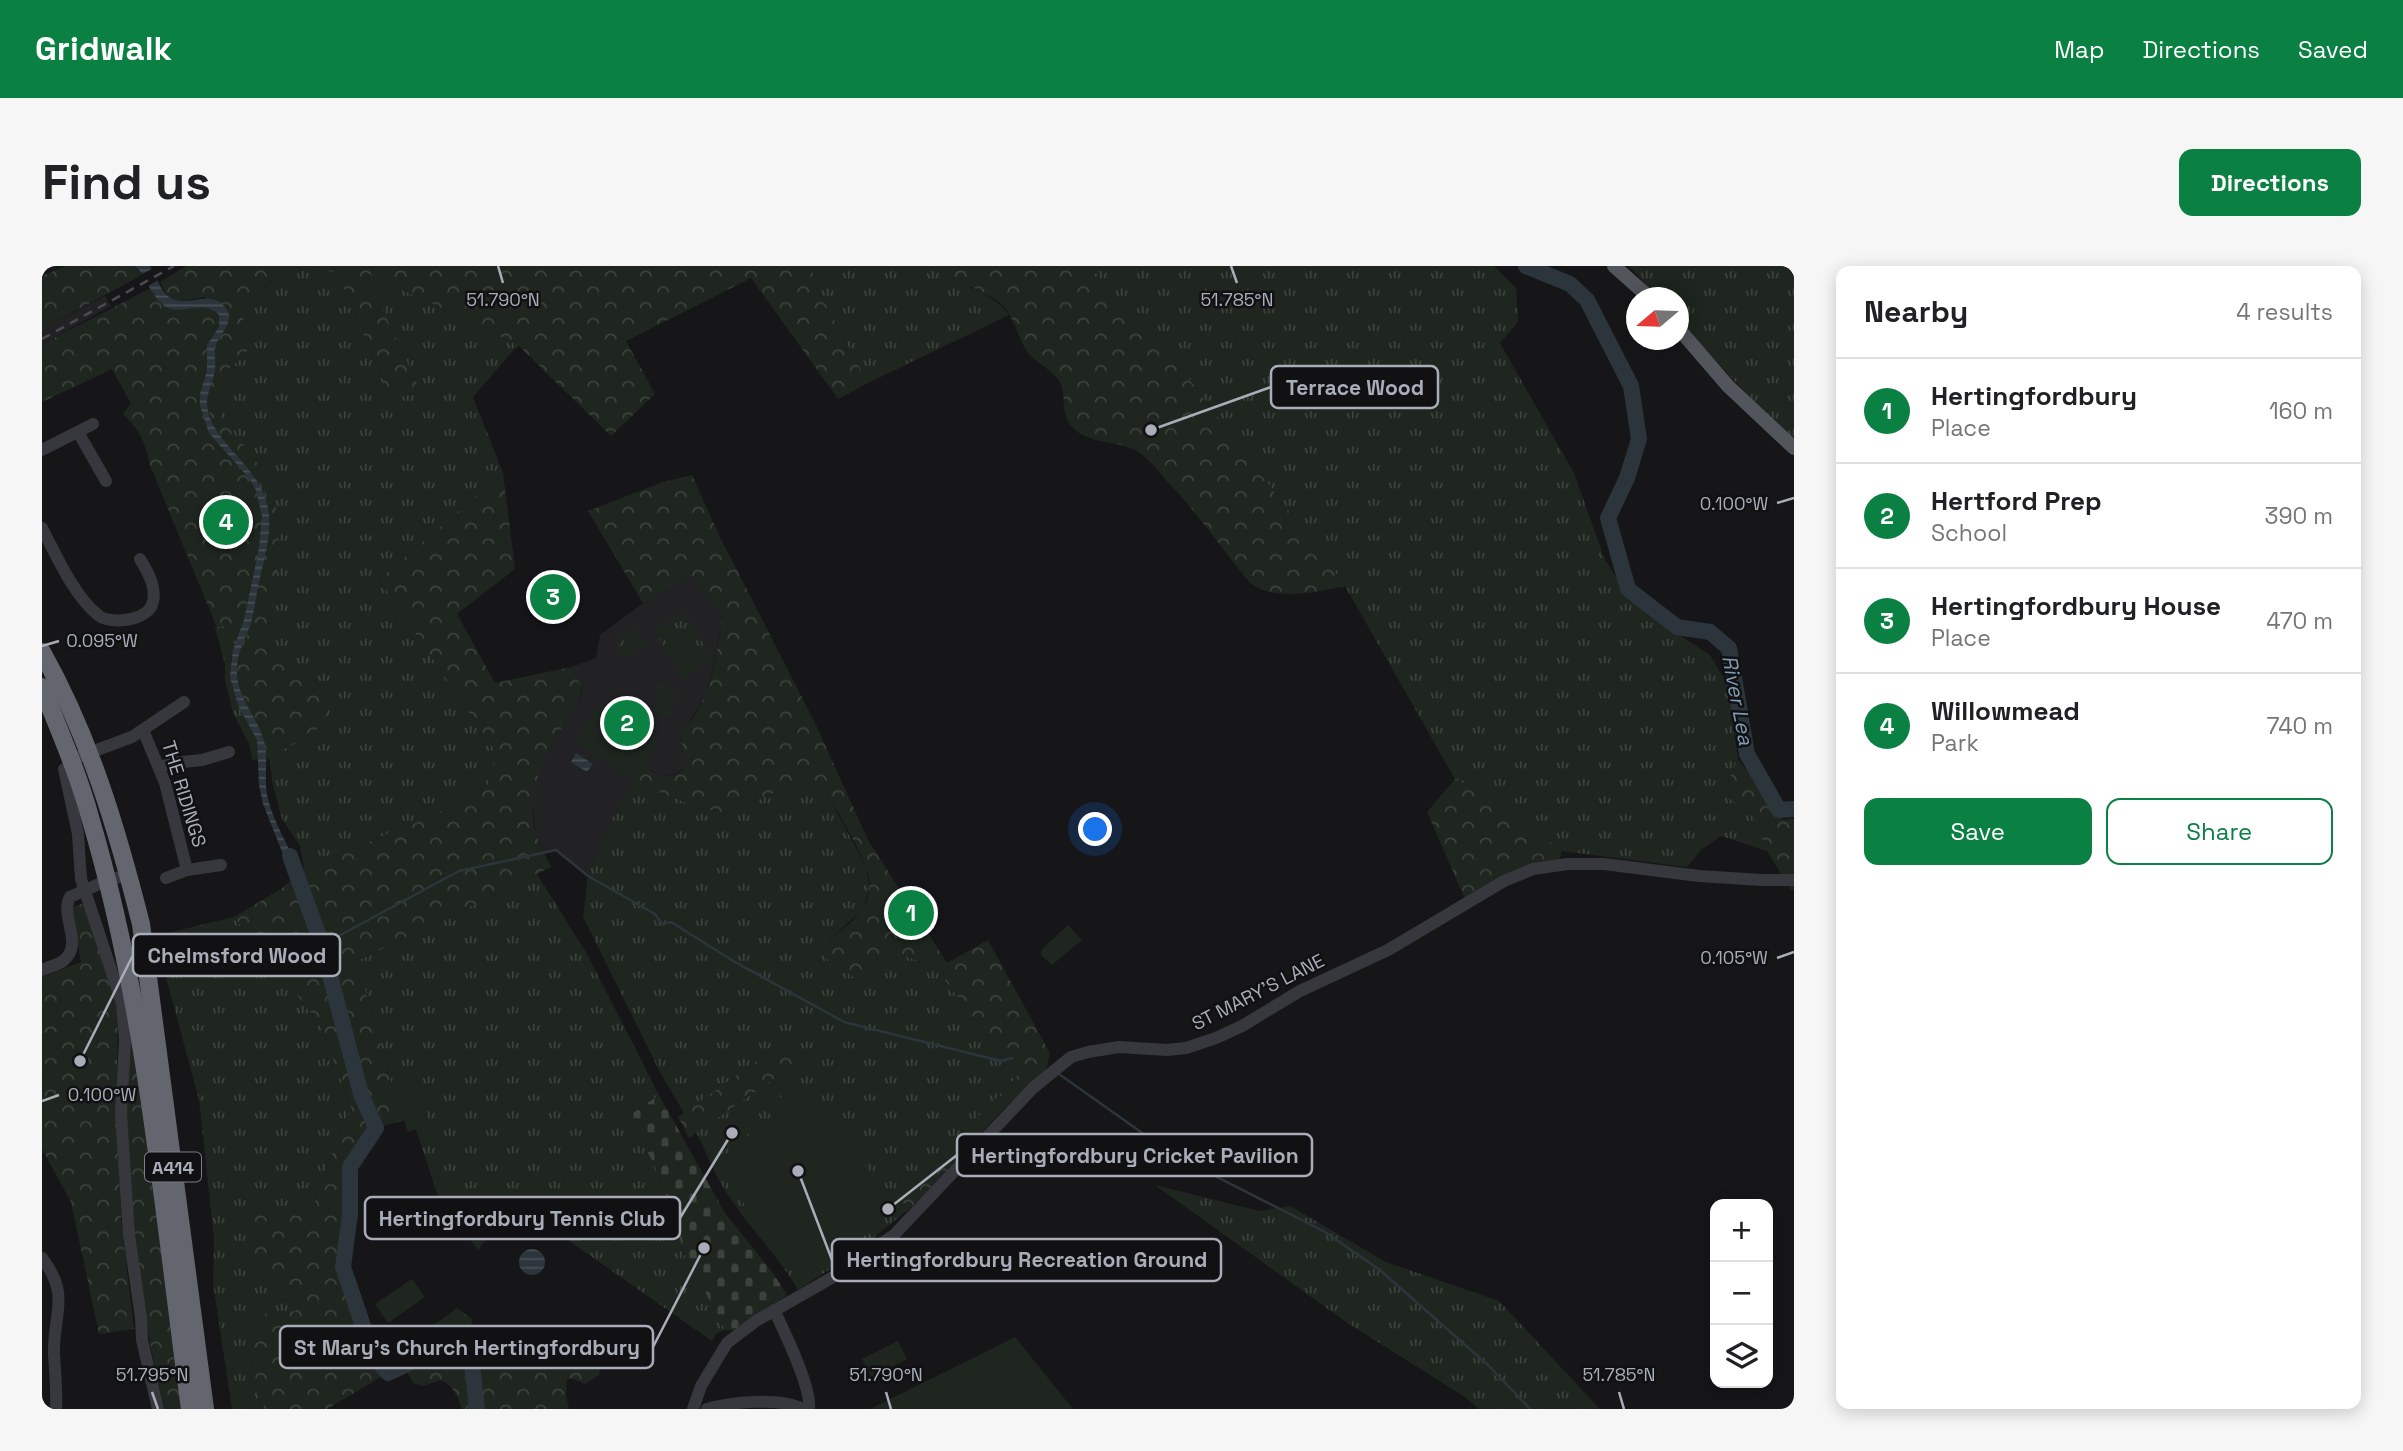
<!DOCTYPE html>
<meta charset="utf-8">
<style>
body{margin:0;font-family:"Space Grotesk",sans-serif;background:#f6f6f6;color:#202124}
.controls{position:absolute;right:21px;bottom:21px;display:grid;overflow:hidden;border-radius:14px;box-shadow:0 4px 18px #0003}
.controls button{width:63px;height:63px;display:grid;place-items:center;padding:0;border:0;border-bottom:2px solid #e0e0e0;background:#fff;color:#202124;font:35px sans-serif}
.compass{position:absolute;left:1584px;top:21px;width:63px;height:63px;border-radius:50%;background:#fff;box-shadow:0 4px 18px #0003;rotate:251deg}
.you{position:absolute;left:1054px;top:564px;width:24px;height:24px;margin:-18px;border:5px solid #fff;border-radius:50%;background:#1a73e8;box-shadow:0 0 0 10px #1a73e833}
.badge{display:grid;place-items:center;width:46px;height:46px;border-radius:50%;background:#0b8043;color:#fff;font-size:23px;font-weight:700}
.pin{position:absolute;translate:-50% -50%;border:4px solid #fff;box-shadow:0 2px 7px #0006}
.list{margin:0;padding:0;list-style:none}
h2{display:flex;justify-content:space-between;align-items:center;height:91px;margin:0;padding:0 28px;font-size:30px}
h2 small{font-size:23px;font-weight:400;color:#757577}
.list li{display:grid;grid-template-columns:46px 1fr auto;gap:21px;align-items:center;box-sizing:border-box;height:105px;padding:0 28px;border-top:2px solid #e0e0e0}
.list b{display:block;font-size:26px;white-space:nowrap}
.list p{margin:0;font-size:23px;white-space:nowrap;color:#757577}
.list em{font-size:23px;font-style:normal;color:#757577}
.actions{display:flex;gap:14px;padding:21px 28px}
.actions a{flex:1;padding:16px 0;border:2px solid #0b8043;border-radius:14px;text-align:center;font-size:24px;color:#0b8043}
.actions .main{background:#0b8043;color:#fff}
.icon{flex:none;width:38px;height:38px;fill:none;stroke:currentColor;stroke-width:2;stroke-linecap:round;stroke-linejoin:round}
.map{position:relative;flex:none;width:1752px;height:1143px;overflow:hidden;border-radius:14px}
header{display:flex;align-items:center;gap:42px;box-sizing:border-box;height:98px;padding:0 35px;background:#0b8043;color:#fff}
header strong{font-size:33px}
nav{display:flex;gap:38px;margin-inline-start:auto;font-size:24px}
.intro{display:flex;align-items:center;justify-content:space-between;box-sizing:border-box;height:168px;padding:0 42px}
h1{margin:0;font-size:49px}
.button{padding:18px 32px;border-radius:14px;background:#0b8043;color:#fff;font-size:24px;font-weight:700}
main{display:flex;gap:42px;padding:0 42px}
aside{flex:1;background:#fff;border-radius:14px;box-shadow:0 4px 18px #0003}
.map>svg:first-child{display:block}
.built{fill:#222225}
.grass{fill:url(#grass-tufts)}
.forest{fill:url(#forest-crowns)}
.cemetery{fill:url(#cemetery-stones)}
.garden{fill:#1e261f}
.water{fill:url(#water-rules)}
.pier{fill:#161618}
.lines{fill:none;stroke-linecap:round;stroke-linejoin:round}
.stream{stroke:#2c353c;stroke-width:2.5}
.river{stroke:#2c353c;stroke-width:16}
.minor{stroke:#37383d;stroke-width:12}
.major{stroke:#53555c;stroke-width:14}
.highway{stroke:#63666e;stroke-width:18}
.rail{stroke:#4a4c52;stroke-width:2.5;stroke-dasharray:9 7;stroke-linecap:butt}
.ticks{fill:none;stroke:#a8adb8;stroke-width:2.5}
.labels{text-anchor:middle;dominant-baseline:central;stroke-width:5;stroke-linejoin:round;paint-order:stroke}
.shield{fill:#111113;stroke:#7b7e86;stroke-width:2}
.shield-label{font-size:18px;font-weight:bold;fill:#a8adb8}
.street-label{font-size:19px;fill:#a8adb8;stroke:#111113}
.water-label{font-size:21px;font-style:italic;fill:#7f9bb3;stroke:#111113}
.ticks-label{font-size:18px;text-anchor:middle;fill:#a8adb8;stroke:#111113;stroke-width:5;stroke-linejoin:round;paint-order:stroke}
.leader{fill:none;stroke:#a8adb8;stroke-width:2.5}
.callout-dot{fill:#a8adb8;stroke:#111113;stroke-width:2.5}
.callout{fill:#111113;stroke:#a8adb8;stroke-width:2.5}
.callout-label{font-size:21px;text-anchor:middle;font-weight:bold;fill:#a8adb8}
</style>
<header>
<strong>Gridwalk</strong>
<nav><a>Map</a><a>Directions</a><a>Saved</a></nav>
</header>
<div class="intro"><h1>Find us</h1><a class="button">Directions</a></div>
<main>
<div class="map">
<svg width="1752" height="1143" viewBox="0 0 1752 1143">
<defs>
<pattern id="grass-tufts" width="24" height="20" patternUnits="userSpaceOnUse" patternTransform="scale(1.75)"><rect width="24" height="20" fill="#1e261f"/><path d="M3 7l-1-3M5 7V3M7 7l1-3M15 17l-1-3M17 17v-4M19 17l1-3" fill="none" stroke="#3c433d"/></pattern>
<pattern id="forest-crowns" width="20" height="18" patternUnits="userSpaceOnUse" patternTransform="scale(1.75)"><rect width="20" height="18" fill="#1e261f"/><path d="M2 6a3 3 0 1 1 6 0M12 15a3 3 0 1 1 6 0" fill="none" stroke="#3c433d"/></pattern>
<pattern id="cemetery-stones" width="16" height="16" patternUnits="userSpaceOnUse" patternTransform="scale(1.75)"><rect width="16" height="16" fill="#1e261f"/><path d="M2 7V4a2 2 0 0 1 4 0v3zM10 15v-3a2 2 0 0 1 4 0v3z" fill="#3c433d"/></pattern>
<pattern id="water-rules" width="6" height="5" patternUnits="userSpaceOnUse" patternTransform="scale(1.75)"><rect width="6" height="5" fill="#2c353c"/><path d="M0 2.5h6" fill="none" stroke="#485056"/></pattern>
</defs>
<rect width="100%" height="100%" fill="#161618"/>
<g class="built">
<path d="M63,30L69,40L0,78V63Z"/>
<path d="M650,310L680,350L673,395L663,432L642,464L646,496L644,501L633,508L622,509L616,508L601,500L568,556L546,610L514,584L502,587L494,568L490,534L493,515L502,492L539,429L540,422L529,401L554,392L558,369L601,337Z"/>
</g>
<g class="grass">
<path d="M763,0H894C916,20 949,24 967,49L826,117Z"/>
<path d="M1051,0H1452L1474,22L1476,56L1458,77L1532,207L1563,294L1585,327L1634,367L1668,389L1686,420L1696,493L1681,527L1715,550L1725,585L1679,570L1659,584L1645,601L1520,585L1461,539L1413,513L1303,320L1108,61L1084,51L1051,4Z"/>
<path d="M1587,0H1752V175L1736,162L1637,55L1636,32L1615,31Z"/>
<path d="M246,2L295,6L349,133L379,126L322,5L476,79L431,131L461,207L337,313L454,486L449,517L388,551L262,602L258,580L240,553L231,519L227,492L210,494L208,480L191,447L183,414V398L173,362L175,361L108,199C104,177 98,164 81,148L89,137L70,103L222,21Z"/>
<path d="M643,346L671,395L641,412L612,364Z"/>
<path d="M594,362L604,380L583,392L576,379L579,376L577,372Z"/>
<path d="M591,516L658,542L684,547L759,516L782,522L823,599L828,623L820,644L787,674L821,712L831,706L843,693L863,690L892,700L976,810L858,930L866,944L808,990L756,1024C735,987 703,958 681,921C671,904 663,884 654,866L759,793L744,774L642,847L619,808L541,651L546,610L568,556Z"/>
<path d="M495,608L545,688L617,829L586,850L611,896L623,925L645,996L658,1016L683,1064L675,1067L670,1075L503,958C476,955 452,960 436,984L397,933L374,864L387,859L374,812L350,819L315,695Z"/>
<path d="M192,651L278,758L310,844L298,864L272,939L211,998L255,1046L205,1076L219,1135L223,1143H190L171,1017L172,972L157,834L113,670Z"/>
<path d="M1113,919L1217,945L1248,940L1344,996L1457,1035L1558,1143H1437L1423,1131L1304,1056Z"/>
</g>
<g class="forest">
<path d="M24,0H92L100,9L0,63V10Z"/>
<path d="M144,0H763L826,117L796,133L709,12L584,75L613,128L569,170L476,79L323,6L379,126L349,133L295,6L246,2L197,40L207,71V81L202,91L188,101L176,130L181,156L209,187L233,228L237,284L229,354L230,382L240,398L273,408C305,462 265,470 224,493L223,478L197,423L195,399L210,354L224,234L221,222L213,209L172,162L165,139L173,104L174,78L187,50L162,31L135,36L125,30L118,16Z"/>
<path d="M894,0H1051V4L1084,51L1108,61L1303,320C1275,326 1233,336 1208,317C1180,283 1155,246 1124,214C1116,205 1108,194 1098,187C1078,173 1048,180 1030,161C1016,146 1027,126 1015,112C1006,101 992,96 984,84C974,67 971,45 954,34C934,21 912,16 894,0Z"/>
<path d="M109,22L120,39L138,43L167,41L177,49V61L168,73L165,105L158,128V140L194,199L207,212L214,224L220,250L217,282L200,358L175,361L108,199C104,177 98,164 81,148L89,137L70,103L0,136V78Z"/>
<path d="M461,207L473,303L415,348L453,417L529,401L540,422C538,436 527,449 520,461C500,494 483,527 494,567C497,579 504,590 509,601L315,695L350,819L363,854L334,862L308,901V943L301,1001L331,1089L346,1107L285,1143H223L219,1135L205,1076L217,1049L254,1045L211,998L207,950L272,939L298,864L310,844L278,758L192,651L239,623L262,602L388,551L449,517L453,485L337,313Z"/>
<path d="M650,209L678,271L774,459L826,574L905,697L946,674L1008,787L1004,806C952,845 914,900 866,944L857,930L976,810L892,700L863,690L844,693L832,706L821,712H813L782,691C783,673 794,669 807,658C816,650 828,635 828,621C828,596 795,546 782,522L759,516L684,547L658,542L591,516L602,499C606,502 611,507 616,508C645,516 653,491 634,470C670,442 674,392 680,350L650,310L601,337L546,245L621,216Z"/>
<path d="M1696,493L1741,554L1752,552V624H1749L1725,585L1712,552L1681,527Z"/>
<path d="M1413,513L1461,539L1520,585L1517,594L1423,633L1385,546Z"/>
<path d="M42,637L69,714L76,743L74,848L80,963L92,1063L57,1068L29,936L0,883V711L39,696L30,642Z"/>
<path d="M90,772L142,1143H123C103,1067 93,989 87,911C83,865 79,817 90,772Z"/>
<path d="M744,774L760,793L647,872L636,851Z"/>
<path d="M415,1042L430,1053L428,1072L438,1092L468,1079L507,1071L523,1077L535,1071L549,1083L558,1105L557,1109L543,1118L529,1112L525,1114L524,1129L527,1143H420C415,1130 412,1120 399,1114L381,1120L371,1117L360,1096C368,1068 395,1059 415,1042Z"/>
</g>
<path class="cemetery" d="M617,829L683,947L731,1007L745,1029L695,1065L683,1064L658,1016L645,996L623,925L611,896L585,851Z"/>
<g class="garden">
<path d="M638,369L656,400L640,409L622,379Z"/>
<path d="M615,418L634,421L630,449L611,447Z"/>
<path d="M558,436L618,473L593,514L533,477Z"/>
<path d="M1026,659L1040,674L1010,699L999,689V684Z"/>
<path d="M374,811L388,860L366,866L350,819Z"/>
<path d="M759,819L764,828L729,849L724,840Z"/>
<path d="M774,842L792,853L811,879L835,921L836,940L804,976L767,995L754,996L735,987L711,959L693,917L691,902L695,884L729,858L760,843Z"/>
<path d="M701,846L713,863L677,889L666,872Z"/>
<path d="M370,1013L383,1031L346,1057L333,1038Z"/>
<path d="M973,1071L1031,1143H828Z"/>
<path d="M856,1075L865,1093L830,1112L820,1093Z"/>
</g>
<g class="water">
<path d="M92,0H108C115,9 117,24 127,31C144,44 170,20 185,44C193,57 175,70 173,82C172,89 174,96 173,103C172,116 164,127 165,139C168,176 218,199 226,242C231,269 220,299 215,326C213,336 212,347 209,357C204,372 195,386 195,402C193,430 215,450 222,475C227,494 221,514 226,533C232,558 248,582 258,606L251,613L221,538L217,519L215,474L196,439L188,411L191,384L202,354L217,282L220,250L214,224L207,212L167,167L158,140V128L165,105V79L177,61V49C160,31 135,54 119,37C110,28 104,14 97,4Z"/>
<path d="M534,487L551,498L545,506L529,496Z"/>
<circle cx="490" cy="996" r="13"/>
</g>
<path class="pier" d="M113,1L120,12L104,21L97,10Z"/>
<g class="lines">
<g class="stream">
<path d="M280,679L417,605L514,584L546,610L613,648L620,658L629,656L693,696L802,756L959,795L971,792"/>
<path d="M1017,808L1130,888L1283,966L1338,1004L1447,1100L1488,1143"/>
</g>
<g class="river">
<path d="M1484,0L1528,18L1545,34L1589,120L1597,173L1585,212L1566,252L1586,323L1635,361L1668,366L1687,382L1705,488L1737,544L1752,543"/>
<path d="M248,590L280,679L319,828L334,862L308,901V948L301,1001L331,1089L346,1107L413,1076L428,1081L435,1143"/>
</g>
<g class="minor">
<path d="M36,166L64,215"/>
<path d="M0,184L51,158"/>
<path d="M0,262C14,289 32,330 56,349C68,359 103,355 110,339C116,323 106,306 98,293"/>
<path d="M101,464L123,517L145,604"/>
<path d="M28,494L90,471L142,436"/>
<path d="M117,501L131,497L160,494L187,486"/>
<path d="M22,503L36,568L39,613L80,737L83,774L79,848L87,969L99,1052L100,1074L116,1143"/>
<path d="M124,612L145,604L179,599"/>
<path d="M0,704C6,701 16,699 21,695C43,678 17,650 28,631L66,614L86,609"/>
<path d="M0,992C29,1030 11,1047 12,1088C13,1106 15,1124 14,1143"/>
<path d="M732,1044C742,1065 770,1122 767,1143"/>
<path d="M651,1143L659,1120L685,1077L714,1055L793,1010L852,969L991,822L1029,791L1046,786L1077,781L1125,784L1144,782L1174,772L1200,760L1258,725L1346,684L1462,615L1491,603L1525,598H1562L1657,610L1720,614H1752"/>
<path d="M665,1143C689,1136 737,1131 761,1143"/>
</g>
<g class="major">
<path d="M1572,0L1608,32"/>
<path d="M1636,62L1686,120L1752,182"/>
</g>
<g class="highway">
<path d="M0,386C48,472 75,563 99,658L163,1143"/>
<path d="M0,421C17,464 36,507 48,551C105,743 121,945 148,1143"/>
</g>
<path class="rail" d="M0,73L132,0"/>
</g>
<path class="ticks" d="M456,0L461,17M1189,0L1195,17M1735,237L1752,232M0,380L17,375M1735,692L1752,686M0,835L17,829M110,1126L116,1143M844,1126L849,1143M1577,1126L1582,1143"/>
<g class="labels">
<rect class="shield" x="103" y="886.5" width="56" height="29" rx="5"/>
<g class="shield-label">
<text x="131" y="901">A414</text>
</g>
<g class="street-label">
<text transform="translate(142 528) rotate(73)">THE RIDINGS</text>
<text transform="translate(1216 726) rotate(-27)">ST MARY'S LANE</text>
</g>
<g class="water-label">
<text transform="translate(1696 434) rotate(79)">River Lea</text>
</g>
</g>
<g class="ticks-label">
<text x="461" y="40">51.790°N</text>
<text x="1195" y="40">51.785°N</text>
<text x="1692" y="244">0.100°W</text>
<text x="60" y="381">0.095°W</text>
<text x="1692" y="698">0.105°W</text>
<text x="60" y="835">0.100°W</text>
<text x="110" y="1115">51.795°N</text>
<text x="844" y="1115">51.790°N</text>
<text x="1577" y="1115">51.785°N</text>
</g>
<path class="leader" d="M1109 164L1229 121M38 795L91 689M846 943L915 889M690 867L638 952M756 905L790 994M662 982L611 1081"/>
<g class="callout-dot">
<circle cx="1109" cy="164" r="7"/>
<circle cx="38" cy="795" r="7"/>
<circle cx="846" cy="943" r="7"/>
<circle cx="690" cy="867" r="7"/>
<circle cx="756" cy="905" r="7"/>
<circle cx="662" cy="982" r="7"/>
</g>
<g class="callout">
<rect x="1229" y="100" width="167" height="42" rx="7"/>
<rect x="91" y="668" width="207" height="42" rx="7"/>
<rect x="915" y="868" width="355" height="42" rx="7"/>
<rect x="323" y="931" width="315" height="42" rx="7"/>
<rect x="790" y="973" width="389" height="42" rx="7"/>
<rect x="238" y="1060" width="373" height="42" rx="7"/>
</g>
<g class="callout-label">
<text x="1313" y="129">Terrace Wood</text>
<text x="195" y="697">Chelmsford Wood</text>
<text x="1093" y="897">Hertingfordbury Cricket Pavilion</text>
<text x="480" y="960">Hertingfordbury Tennis Club</text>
<text x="985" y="1001">Hertingfordbury Recreation Ground</text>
<text x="425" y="1089">St Mary's Church Hertingfordbury</text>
</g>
</svg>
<div class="controls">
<button>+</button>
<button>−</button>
<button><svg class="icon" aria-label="layers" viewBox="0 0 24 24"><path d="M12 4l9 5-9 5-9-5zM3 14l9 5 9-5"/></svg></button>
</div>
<svg class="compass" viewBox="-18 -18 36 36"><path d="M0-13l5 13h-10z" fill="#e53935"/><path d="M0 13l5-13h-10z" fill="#757577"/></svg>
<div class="you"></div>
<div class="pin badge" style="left:869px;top:647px">1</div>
<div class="pin badge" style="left:585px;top:457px">2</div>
<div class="pin badge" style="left:511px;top:331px">3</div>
<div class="pin badge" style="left:184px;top:256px">4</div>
</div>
<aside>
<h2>Nearby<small>4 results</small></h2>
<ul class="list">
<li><span class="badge">1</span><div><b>Hertingfordbury</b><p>Place</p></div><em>160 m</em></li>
<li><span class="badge">2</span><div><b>Hertford Prep</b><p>School</p></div><em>390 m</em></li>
<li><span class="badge">3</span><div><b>Hertingfordbury House</b><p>Place</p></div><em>470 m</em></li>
<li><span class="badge">4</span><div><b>Willowmead</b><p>Park</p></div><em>740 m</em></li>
</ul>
<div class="actions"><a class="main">Save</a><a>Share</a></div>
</aside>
</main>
